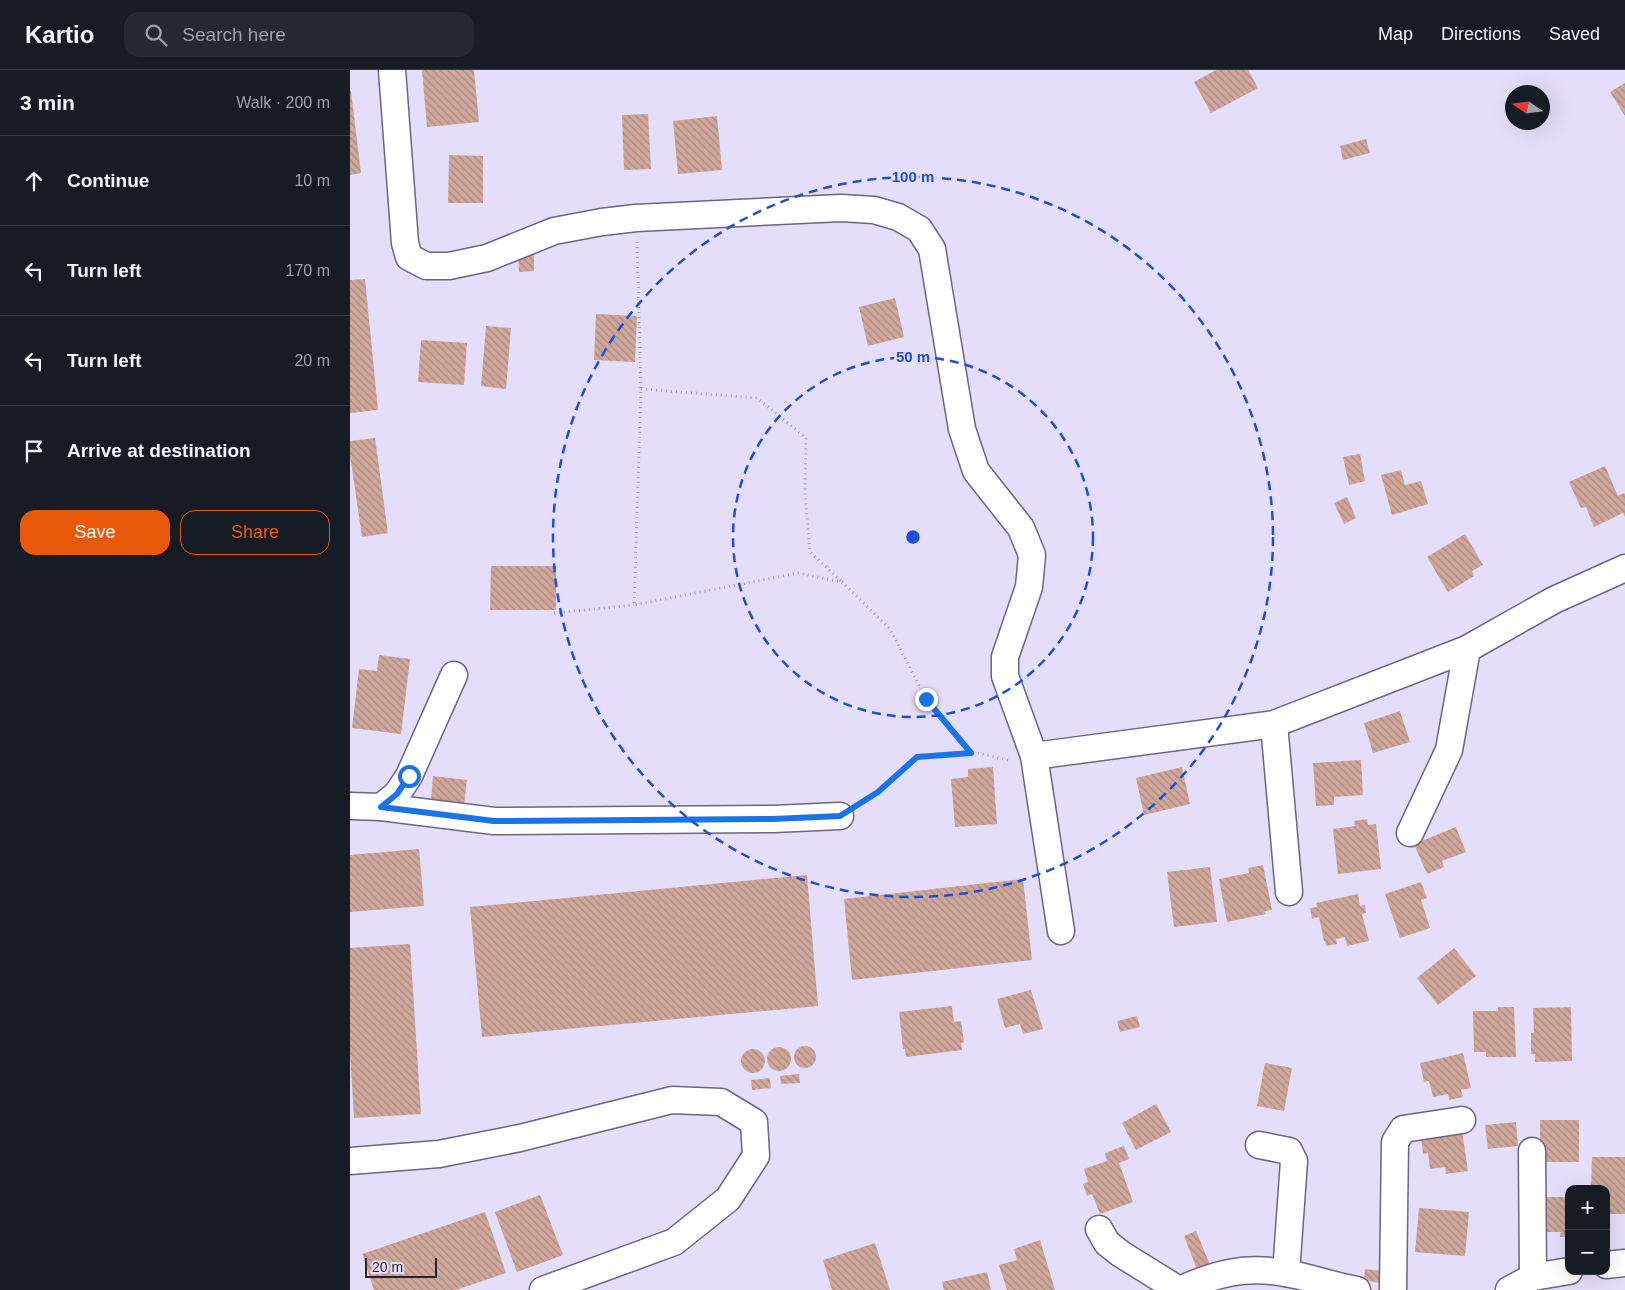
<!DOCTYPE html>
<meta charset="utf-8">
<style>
body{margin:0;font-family:Arial,sans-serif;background:#242831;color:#f1f3f6}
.controls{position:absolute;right:15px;bottom:15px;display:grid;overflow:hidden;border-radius:10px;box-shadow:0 5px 20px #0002}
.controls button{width:45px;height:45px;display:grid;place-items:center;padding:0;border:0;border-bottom:1px solid #363941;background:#171b24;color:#f1f3f6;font:25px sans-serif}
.compass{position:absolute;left:1155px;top:15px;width:45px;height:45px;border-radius:50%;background:#171b24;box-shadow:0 5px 20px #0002;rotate:283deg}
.scale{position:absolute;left:15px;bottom:12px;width:72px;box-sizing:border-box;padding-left:5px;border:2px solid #25212f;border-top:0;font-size:14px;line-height:18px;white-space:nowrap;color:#25212f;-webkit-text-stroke:4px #e5defb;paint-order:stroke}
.stop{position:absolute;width:15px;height:15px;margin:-11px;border:4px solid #1a73e8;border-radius:50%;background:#fff}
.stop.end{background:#1a73e8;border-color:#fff;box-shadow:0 1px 5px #0008}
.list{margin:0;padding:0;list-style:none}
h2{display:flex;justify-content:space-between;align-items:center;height:65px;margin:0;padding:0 20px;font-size:21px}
h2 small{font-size:16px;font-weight:400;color:#9ea1a6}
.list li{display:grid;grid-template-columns:32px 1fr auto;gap:15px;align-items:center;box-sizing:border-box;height:90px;padding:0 20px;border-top:1px solid #363941}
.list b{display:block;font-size:19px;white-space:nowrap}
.list em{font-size:16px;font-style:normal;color:#9ea1a6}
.actions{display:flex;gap:10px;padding:15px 20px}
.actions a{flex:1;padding:11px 0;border:1px solid #ea580c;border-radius:15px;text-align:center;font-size:18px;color:#ea580c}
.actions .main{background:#ea580c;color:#fff}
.icon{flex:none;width:28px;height:28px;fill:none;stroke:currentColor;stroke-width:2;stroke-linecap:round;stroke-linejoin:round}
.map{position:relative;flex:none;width:1275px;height:1220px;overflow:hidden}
header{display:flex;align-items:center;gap:30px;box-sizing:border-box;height:70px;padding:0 25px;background:#171b24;border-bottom:1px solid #363941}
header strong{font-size:24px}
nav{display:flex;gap:28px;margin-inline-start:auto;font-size:18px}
.search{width:350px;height:45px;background:#242831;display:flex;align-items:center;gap:12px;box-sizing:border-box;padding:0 18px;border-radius:15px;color:#9ea1a6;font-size:19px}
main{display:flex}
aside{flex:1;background:#171b24}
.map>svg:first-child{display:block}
.building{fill:url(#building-back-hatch)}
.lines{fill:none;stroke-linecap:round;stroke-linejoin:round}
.minor-casing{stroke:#6c6483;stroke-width:29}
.path{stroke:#a09ab1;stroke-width:3;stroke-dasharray:1 4;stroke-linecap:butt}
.minor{stroke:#fff;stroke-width:26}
.route{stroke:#1a73e8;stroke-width:6}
.ring{fill:none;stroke:#1d4ed8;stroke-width:2.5;stroke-dasharray:9 6}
.centre{fill:#1d4ed8;stroke:#e5defb;stroke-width:2.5}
.ring-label{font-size:15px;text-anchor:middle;font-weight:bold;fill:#1d4ed8;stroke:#e5defb;stroke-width:5;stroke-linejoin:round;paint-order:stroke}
</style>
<header>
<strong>Kartio</strong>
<div class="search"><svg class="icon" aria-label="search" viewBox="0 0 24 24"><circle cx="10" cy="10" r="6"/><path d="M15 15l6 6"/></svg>Search here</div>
<nav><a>Map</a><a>Directions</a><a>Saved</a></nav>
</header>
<main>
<aside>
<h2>3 min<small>Walk · 200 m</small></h2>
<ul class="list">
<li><svg class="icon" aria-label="ahead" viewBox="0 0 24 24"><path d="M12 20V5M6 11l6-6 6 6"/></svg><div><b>Continue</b></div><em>10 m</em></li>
<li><svg class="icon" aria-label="left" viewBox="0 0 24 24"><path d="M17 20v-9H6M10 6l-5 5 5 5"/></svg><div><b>Turn left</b></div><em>170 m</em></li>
<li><svg class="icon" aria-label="left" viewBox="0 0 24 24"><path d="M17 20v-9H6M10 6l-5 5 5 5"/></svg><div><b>Turn left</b></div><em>20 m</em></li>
<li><svg class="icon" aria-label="arrive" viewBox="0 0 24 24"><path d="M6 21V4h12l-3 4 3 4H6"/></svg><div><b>Arrive at destination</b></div></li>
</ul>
<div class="actions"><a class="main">Save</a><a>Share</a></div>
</aside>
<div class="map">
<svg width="1275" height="1220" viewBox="0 0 1275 1220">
<defs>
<pattern id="building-back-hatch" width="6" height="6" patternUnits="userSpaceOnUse" patternTransform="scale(1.25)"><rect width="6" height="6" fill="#cfa89b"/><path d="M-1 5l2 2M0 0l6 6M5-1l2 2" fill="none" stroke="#a8887f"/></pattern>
</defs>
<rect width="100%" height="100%" fill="#e5defb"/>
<g class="building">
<path d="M72,0H124L129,52L77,57Z"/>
<path d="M866,0H898L908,18L861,43L844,12Z"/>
<path d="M1275,13V46L1260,22Z"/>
<path d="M0,21H1L11,103L0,105Z"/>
<path d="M298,44L301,99L274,100L272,45Z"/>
<path d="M367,46L372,100L328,104L323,51Z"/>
<path d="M1016,69L1020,83L993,90L990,76Z"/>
<path d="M99,85L133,86V133H98Z"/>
<path d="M184,181V201L169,202L168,182Z"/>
<path d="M15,209L28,340L0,343V210Z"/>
<path d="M545,228L554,267L518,276L509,237Z"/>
<path d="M246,244L287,246L285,292L244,290Z"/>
<path d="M136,256L161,258L156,319L131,316Z"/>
<path d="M71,270L117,273L114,315L68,312Z"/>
<path d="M25,368L38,463L12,467L0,385V371Z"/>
<path d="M1010,384L1015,411L999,415L993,387Z"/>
<path d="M1255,396L1268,426L1274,423L1275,424V447L1273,443L1244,457L1236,437L1231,438L1219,412Z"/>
<path d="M1051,400L1055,415L1071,411L1078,434L1042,445L1031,405Z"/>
<path d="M997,427L1006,448L994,454L984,433Z"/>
<path d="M1115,464L1133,495L1122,501L1124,506L1098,522L1077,487Z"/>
<path d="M141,496H206V540H140Z"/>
<path d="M29,585L60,589L51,664L2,658L9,599L27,601Z"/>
<path d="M1050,641L1060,672L1023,683L1014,653Z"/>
<path d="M1011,690L1013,725L984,727V735L966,736L963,693Z"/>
<path d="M643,697L647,754L605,757L601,709L618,707V699Z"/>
<path d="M832,697L840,734L794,745L786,708Z"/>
<path d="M83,706L117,710L114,735L81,731Z"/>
<path d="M1017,749L1018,755L1026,754L1031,799L988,804L983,759L1005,756L1004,751Z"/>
<path d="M1106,757L1116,782L1092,791L1094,797L1077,804L1064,774Z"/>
<path d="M69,779L74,836L0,842V785Z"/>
<path d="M913,795L922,840L915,841L916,844L877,852L869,809L899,803L898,798Z"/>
<path d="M860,797L867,852L824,857L817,802Z"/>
<path d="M457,805L468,936L132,967L120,837Z"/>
<path d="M673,809L682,890L502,910L494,829Z"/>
<path d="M1071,812L1077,828L1071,830L1080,858L1050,868L1035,824Z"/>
<path d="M1008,824L1010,836L1015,835L1016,843L1012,844L1019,871L997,876L995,867L986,869L987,874L976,876L975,871H974L969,847L962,849L960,838L967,837L966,833Z"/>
<path d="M60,874L71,1044L4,1048L0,982V878Z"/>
<path d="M1104,878L1126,906L1088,935L1067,908Z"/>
<path d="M681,920L693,959L673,964L670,954L655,958L647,929Z"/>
<path d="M602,936L604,952L611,951L614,972L611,973L612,980L556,987L555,979H553L549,942Z"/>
<path d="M1148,937H1164L1166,987H1136V982H1124L1123,941H1148Z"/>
<path d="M1221,937L1222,991L1185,992V984H1181V963H1184L1183,938Z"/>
<path d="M787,946L790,957L770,962L767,951Z"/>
<circle cx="455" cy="987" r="11"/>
<circle cx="429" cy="989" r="12"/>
<circle cx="403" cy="991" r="12"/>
<path d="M1113,983L1121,1018L1111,1020L1113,1027L1099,1030L1098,1024L1083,1027L1079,1011L1074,1012L1070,993Z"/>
<path d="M915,993L942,998L934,1041L907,1036Z"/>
<path d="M449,1004L450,1013L431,1014L430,1006Z"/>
<path d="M420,1008L421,1018L402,1020L401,1010Z"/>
<path d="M806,1034L821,1062L786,1080L772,1053Z"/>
<rect x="1190" y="1050" width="39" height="42"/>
<path d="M1166,1052L1168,1076L1138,1079L1135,1055Z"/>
<path d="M1111,1054L1118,1101L1096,1104L1095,1097L1080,1099L1078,1083L1073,1084L1071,1066Z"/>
<path d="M774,1076L779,1089L769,1093L783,1132L750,1144L742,1124L737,1126L733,1114L738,1112L734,1099L757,1091L755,1083Z"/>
<path d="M1242,1087H1275V1144H1260V1131H1256V1119H1241Z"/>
<path d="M190,1125L213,1185L167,1202L145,1142Z"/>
<path d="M1190,1127H1219V1167H1210L1211,1162H1189Z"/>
<path d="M1069,1138L1119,1142L1115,1186L1065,1182Z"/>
<path d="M135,1142L156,1203L106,1220H24L12,1184Z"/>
<path d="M846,1161L861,1197L848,1202L834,1166Z"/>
<path d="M690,1170L705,1220H657L649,1195L667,1190L664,1179Z"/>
<path d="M525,1173L540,1220H482L473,1190Z"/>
<path d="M1015,1199L1031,1201L1030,1213L1014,1210Z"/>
<path d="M637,1202L641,1220H594L592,1212Z"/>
</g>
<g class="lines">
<g class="minor-casing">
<g id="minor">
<path d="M42,0L55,173L59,187L76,196H99L137,188L204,161L252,152L286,148L491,138L524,140L548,147L569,159L582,179L612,359L626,401L671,458L682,485L679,517L655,587V606L684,686L711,861"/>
<path d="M924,654L939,822"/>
<path d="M684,686L924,654L1117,579L1204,530L1275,498"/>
<path d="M0,736L31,737L47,724L59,706L104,605"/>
<path d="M31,737L144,751L423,749L490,746"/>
<path d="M1060,763L1099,680L1117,579"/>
<path d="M909,1075L939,1081L944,1091L936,1203"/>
<path d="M1182,1081L1183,1207"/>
<path d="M0,1091L89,1084L170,1068L322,1030L371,1032L404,1052L406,1086L378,1129L324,1172L193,1220"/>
<path d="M749,1159L757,1173L771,1184L829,1220"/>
<path d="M1256,1195L1275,1193"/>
<path d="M830,1220C866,1203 896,1196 935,1203C960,1207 983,1216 1007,1220"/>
<path d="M1043,1220L1045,1072L1053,1059L1112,1050"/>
<path d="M1159,1220L1183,1207L1219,1201"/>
</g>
</g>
<g class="path">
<path d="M287,172L291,319L284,535L448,503L492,512L540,559L576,629L621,683"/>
<path d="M291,319L407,328L456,368L455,425L460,482L491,511"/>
<path d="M204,543L284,535"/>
<path d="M510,734L528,722L567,687L627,683L658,690"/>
</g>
<use href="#minor" class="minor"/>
</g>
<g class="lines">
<path class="route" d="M59,706L47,724L31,737L144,751L423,749L490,746L528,722L567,687L621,683L576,629"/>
</g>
<g class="ring">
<circle cx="563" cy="467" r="180"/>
<circle cx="563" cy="467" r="360"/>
</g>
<circle cx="563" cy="467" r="8" class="centre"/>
<g class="ring-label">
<text x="563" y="112">100 m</text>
<text x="563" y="292">50 m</text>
</g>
</svg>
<div class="controls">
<button>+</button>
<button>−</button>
</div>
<svg class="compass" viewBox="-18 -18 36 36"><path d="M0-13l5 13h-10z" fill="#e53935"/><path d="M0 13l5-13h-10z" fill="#9ea1a6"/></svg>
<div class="scale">20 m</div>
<div class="stop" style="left:59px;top:706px"></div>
<div class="stop end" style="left:576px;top:629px"></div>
</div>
</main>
